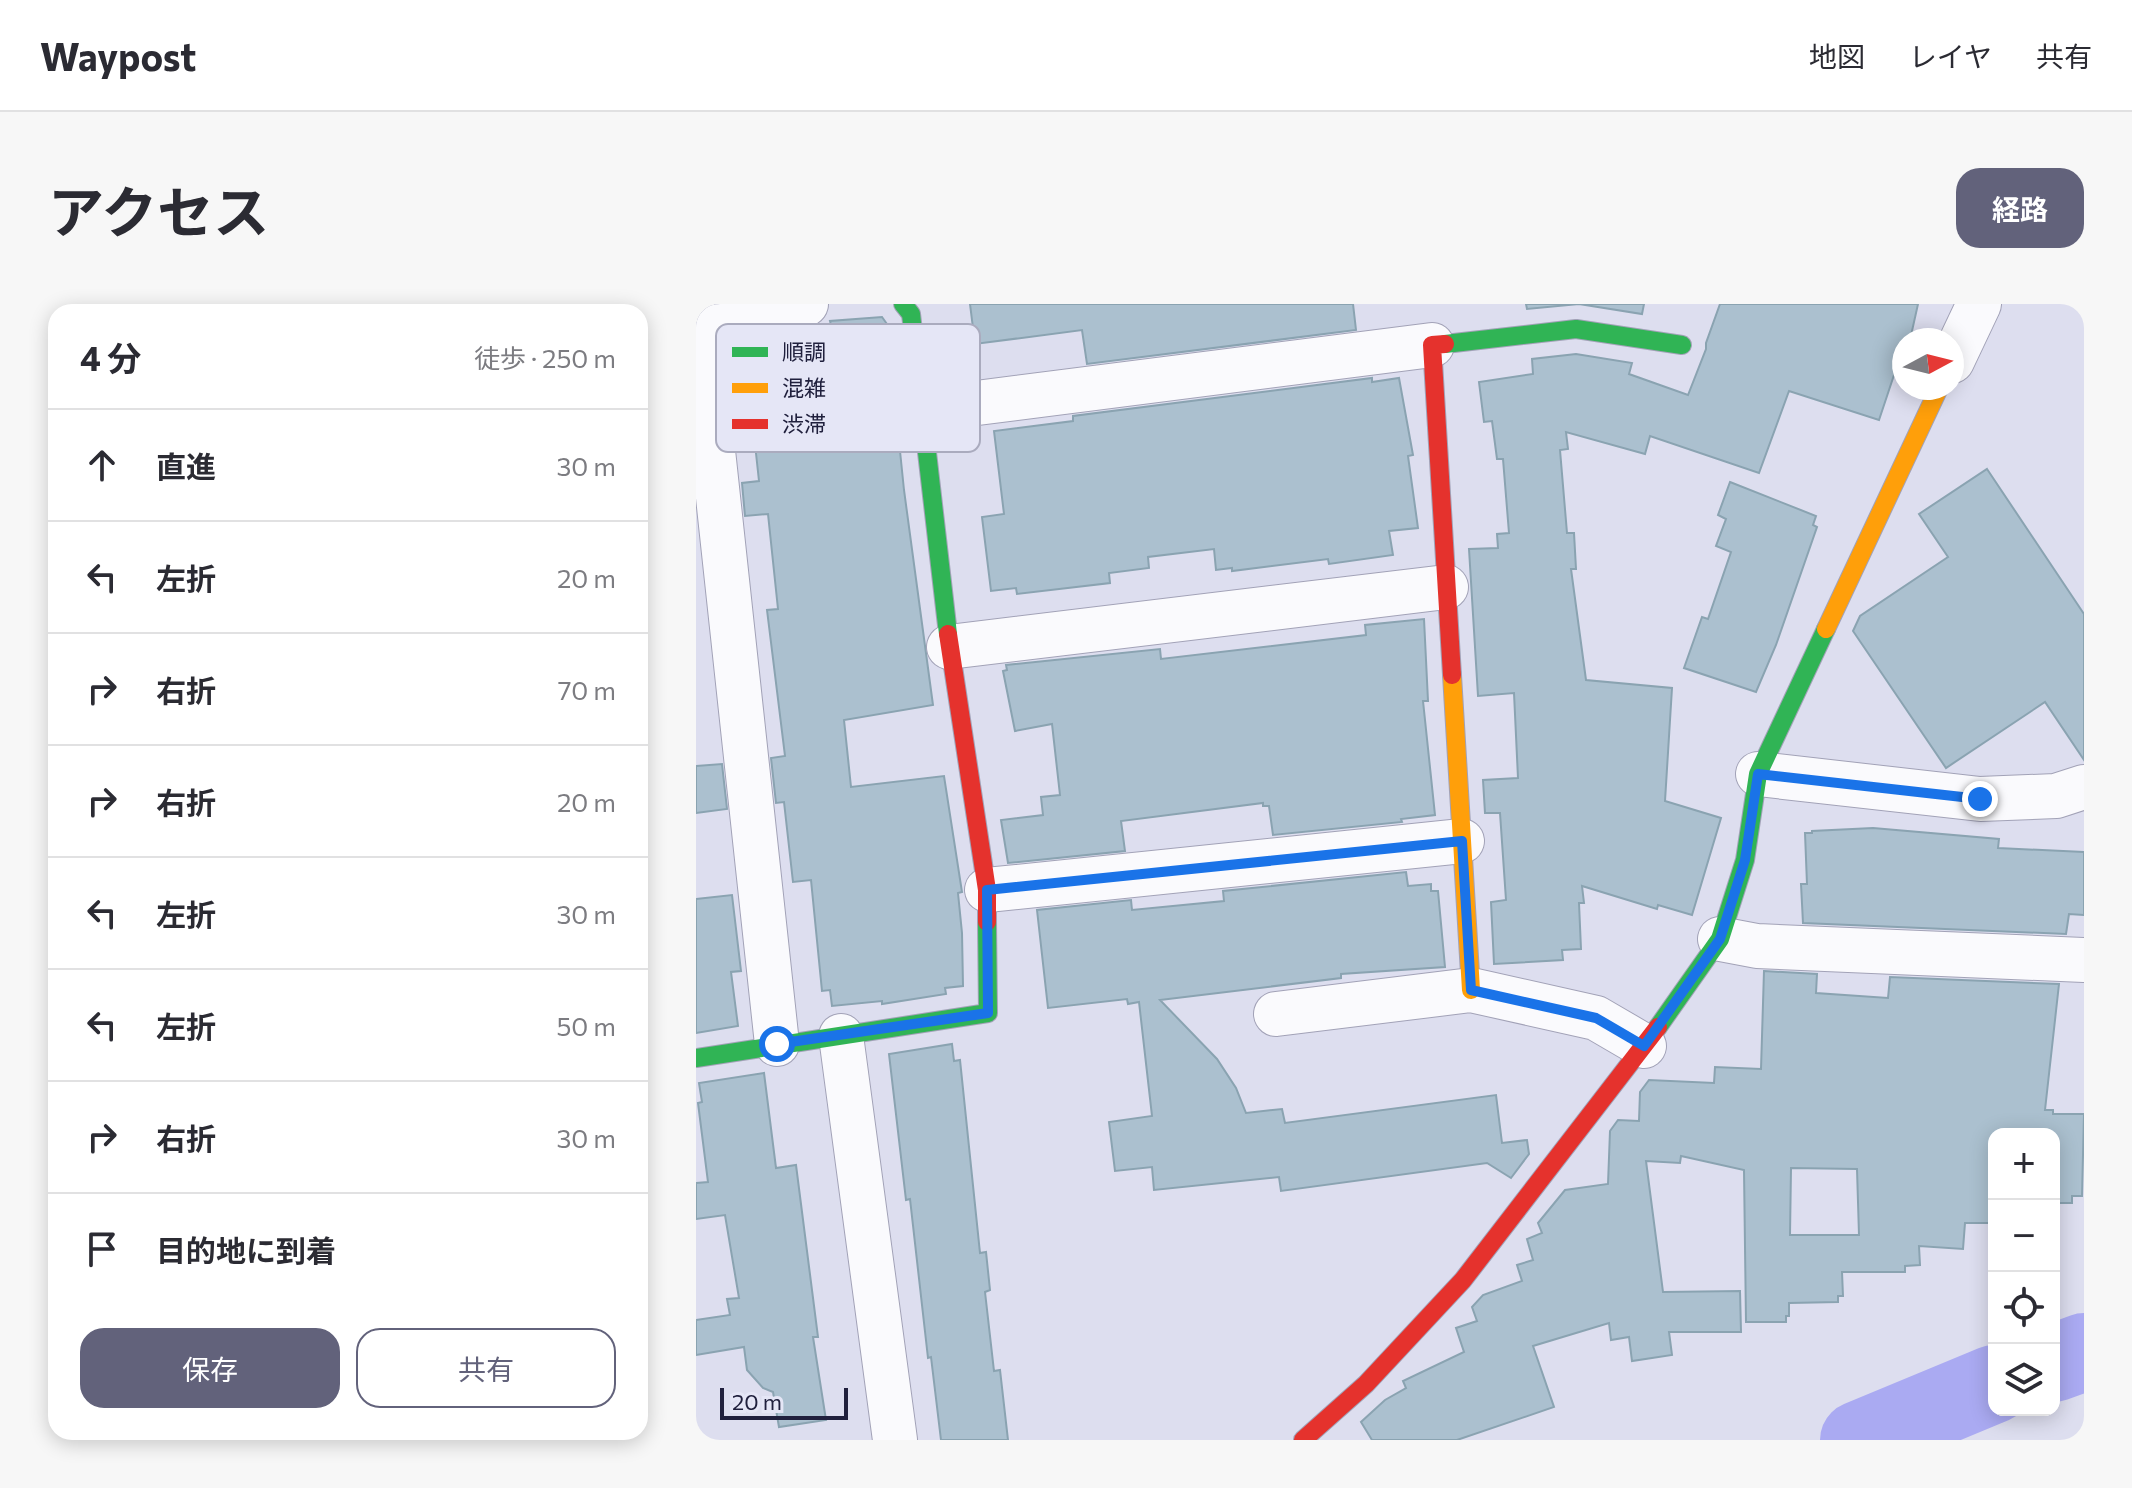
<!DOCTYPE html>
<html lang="ja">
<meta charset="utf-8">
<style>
body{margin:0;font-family:Commissioner,"Noto Sans JP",sans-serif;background:#f7f7f7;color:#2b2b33}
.controls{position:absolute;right:24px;bottom:24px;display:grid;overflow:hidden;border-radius:16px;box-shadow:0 4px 20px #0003}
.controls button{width:72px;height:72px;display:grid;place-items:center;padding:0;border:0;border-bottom:2px solid #e1e1e2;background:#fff;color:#2b2b33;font:40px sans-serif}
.compass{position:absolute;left:1196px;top:24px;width:72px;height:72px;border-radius:50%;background:#fff;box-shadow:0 4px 20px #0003;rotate:83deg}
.scale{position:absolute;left:24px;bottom:20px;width:128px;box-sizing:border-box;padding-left:8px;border:4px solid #20203d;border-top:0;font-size:22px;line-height:28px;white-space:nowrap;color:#20203d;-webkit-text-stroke:6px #e5e6f6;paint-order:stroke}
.stop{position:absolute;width:24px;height:24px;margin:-18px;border:6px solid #1a73e8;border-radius:50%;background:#fff}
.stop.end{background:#1a73e8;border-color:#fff;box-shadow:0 2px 8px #0008}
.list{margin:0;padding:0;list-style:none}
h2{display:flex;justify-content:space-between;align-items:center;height:104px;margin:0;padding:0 32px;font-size:34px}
h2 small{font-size:26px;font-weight:400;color:#7c7c81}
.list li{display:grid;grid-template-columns:52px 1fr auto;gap:24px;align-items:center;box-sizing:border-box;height:112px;padding:0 32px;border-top:2px solid #e1e1e2}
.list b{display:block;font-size:30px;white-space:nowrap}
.list em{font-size:26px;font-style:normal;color:#7c7c81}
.actions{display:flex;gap:16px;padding:24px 32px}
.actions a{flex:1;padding:18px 0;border:2px solid #62627b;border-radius:24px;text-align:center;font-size:28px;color:#62627b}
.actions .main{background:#62627b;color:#fff}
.icon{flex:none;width:44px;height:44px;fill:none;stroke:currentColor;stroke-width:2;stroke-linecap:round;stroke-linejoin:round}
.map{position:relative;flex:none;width:1388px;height:1136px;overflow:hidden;border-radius:24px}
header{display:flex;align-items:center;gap:48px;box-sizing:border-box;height:112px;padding:0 40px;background:#fff;border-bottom:2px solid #e1e1e2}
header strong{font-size:38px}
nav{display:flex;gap:44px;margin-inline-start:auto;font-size:28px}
.intro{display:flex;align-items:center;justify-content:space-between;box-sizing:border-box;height:192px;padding:0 48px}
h1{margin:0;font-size:56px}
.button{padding:20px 36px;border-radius:24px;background:#62627b;color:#fff;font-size:28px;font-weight:700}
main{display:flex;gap:48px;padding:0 48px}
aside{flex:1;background:#fff;border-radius:24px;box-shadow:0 4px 20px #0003}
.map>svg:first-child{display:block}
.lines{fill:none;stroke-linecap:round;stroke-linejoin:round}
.river{stroke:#aaaaf2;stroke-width:78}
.building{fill:#abc0cf;stroke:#8aa3b1;stroke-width:2;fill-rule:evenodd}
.street-casing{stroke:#a2a2b7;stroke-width:46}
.fast-casing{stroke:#a2a2b7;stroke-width:20}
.slow-casing{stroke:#a2a2b7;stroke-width:20}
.jam-casing{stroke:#a2a2b7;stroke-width:20}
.street{stroke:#fafafd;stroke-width:44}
.fast{stroke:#30b455;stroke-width:18}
.slow{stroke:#ff9f0a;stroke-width:18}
.jam{stroke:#e5322d;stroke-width:18}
.route{stroke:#1a73e8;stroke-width:10}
.key{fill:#e5e6f6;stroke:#aaabbe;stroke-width:2}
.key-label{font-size:22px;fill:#20203d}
</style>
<header>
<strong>Waypost</strong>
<nav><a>地図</a><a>レイヤ</a><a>共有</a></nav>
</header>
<div class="intro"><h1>アクセス</h1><a class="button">経路</a></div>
<main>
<aside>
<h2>4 分<small>徒歩 · 250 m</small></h2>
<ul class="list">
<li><svg class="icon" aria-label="ahead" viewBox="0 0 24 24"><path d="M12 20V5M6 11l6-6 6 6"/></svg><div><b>直進</b></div><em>30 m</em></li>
<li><svg class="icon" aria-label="left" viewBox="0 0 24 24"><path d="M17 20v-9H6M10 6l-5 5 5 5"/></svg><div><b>左折</b></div><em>20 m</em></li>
<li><svg class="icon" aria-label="right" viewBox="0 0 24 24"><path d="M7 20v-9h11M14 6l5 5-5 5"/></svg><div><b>右折</b></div><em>70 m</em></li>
<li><svg class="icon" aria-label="right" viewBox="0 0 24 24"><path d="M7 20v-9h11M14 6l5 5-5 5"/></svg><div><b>右折</b></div><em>20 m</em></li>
<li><svg class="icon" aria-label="left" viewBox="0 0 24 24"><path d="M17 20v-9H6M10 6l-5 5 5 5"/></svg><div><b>左折</b></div><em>30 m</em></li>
<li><svg class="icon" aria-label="left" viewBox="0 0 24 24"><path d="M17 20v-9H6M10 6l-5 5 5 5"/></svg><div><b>左折</b></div><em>50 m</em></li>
<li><svg class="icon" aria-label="right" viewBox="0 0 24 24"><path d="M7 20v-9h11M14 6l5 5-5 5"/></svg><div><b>右折</b></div><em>30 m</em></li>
<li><svg class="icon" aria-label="arrive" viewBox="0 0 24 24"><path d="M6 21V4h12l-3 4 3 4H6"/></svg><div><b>目的地に到着</b></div></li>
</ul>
<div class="actions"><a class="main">保存</a><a>共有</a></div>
</aside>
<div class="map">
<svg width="1388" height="1136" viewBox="0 0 1388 1136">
<rect width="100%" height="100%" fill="#dddeef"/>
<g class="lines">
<g class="river">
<path d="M1358,1059L1388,1048"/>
<path d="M1163,1136L1298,1080"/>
</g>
</g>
<g class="building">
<path d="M274,0H657L660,26L391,60L386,26L279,40Z"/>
<path d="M830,0H948L946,10L883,0L831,5Z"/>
<path d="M1024,0H1222L1214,36H1208V58L1203,56L1183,116L1093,87L1063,169L954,132L949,150L870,128L872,145L864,146L871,229H878L880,265H875L890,376L976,384L969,497L1025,514L996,611L962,601L961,605L886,582L888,599H883L885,645L866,646L867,656L798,660L795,598L810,596L804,509H789L787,476L822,474L818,389L782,392L773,245L802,244L801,230L813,229L807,155H801L796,117L788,118L783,78L837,70L836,55L880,50L936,59L933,70L992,91L1010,45V39Z"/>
<path d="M186,13L191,20L208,186L237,401L148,416L155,483L248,472L266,588L262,589L266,629L267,682L249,684L250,690L186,700V697L136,702L134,686L126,687L115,576L97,578L88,498L80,499L75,454L89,452L71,306L82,305L72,210L49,212L46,179L63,177L51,66L34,68L30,38L135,21L134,17Z"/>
<path d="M676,74V78L703,74L717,151L712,152L722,224L693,227L697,251L633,260L632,255L536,267V264L520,266L518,245L452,253L453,264L413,269L414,279L321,290L320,284L295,287L286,213L308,210L298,127L377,117V112Z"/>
<path d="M1291,165L1388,310V456L1349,398L1250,464L1157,327L1164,312L1252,253L1223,210Z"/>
<path d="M1034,178L1120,212L1117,221L1121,223L1080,341L1060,388L988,364L1006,313L1012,315L1035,248L1020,242L1030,215L1022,211Z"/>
<path d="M728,315L732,397H727L739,511L705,515L706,518L577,531L573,502H567V499L425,517L429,547L312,559L305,516L347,511L345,493L364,491L356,420L319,427L307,367L311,366L310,361L464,345L465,355L670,331L669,321Z"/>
<path d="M26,460L31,505L0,509V462Z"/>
<path d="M1177,524L1303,535L1302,544L1388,548V611L1373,610L1370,630L1107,619L1105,580H1111L1109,529H1116V527Z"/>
<path d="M710,568L712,582L735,580V587H742L749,663L645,670V674L464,696L521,755L540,784L550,809L586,805L589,819L800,791L806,839L831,836L833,850L815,874L791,859L585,887L583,873L458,886L456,863L419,867L413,818L456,812L443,698L432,700L431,695L352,704L341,606L435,596L436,606L528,597L527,587Z"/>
<path d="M36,591L45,667L35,668L42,722L0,729V595Z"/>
<path d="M1068,667L1121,670L1120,689L1192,694L1194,673L1363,680L1349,806H1357V810H1388L1386,892H1376V899H1358V830H1298V919H1269L1267,945L1223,942L1224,961L1209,962V968H1146L1147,992H1142V998L1093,999V1012H1090V1018H1050L1048,866L985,852L984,859L950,857L967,988L1044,987L1045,1028H973L976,1051L936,1057L933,1033L915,1036L913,1019L837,1042L858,1103L761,1136H676L665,1118L689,1096L710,1084L707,1077L768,1048L760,1024L781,1017L776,1003L787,991L826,977L821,961L837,956L831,935L846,929L842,919L869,886L912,880L914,827L922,816L943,817L944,788L953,776L1018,779L1019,763L1065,765ZM1095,864L1161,865L1163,931H1094Z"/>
<path d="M256,740L258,757L264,756L284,949L290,948L294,986L289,988L298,1067L304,1066L312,1136H245L235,1053L232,1054L214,895L210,896L193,750Z"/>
<path d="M68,769L80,864L100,861L122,1033H117L130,1116L83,1123L77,1088L67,1084L51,1066L48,1043L0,1051V1016L34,1011L31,995L43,994L29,911L0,915V879L12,878L2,799L6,798L3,779Z"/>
</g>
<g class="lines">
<g class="street-casing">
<g id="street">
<path d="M3,17L81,740"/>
<path d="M0,18L110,0"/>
<path d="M1256,57L1283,0"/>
<path d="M226,106L736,41"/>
<path d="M253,343L750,283"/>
<path d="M1062,470L1284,495L1360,492L1388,483"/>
<path d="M291,586L766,537"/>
<path d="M1024,635L1061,642L1388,656"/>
<path d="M580,710L775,686L900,714L948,742"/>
<path d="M145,732L199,1136"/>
</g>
</g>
<g class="fast-casing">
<g id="fast">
<path d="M207,0L215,10L252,330"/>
<path d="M749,40L880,25L986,41"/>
<path d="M962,723L1024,635L1049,556L1062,470L1130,325"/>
<path d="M0,754L292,709L291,618"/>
</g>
</g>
<g class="slow-casing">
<g id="slow">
<path d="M1130,325L1243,84"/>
<path d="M756,371L775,686"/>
</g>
</g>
<g class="jam-casing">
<g id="jam">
<path d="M749,40L736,41L756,371"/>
<path d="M252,330L291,586V618"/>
<path d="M607,1136L670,1080L767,976L962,723"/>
</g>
</g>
<use href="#street" class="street"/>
<use href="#fast" class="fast"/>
<use href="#slow" class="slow"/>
<use href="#jam" class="jam"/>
</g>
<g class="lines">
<path class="route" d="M81,740L292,709L291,586L766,537L775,686L900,714L948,742L1024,635L1049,556L1062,470L1284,495"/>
</g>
<rect x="20" y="20" width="264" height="128" rx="12" class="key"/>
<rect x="36" y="43" width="36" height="10" fill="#30b455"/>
<rect x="36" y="79" width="36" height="10" fill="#ff9f0a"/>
<rect x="36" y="115" width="36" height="10" fill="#e5322d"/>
<g class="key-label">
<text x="86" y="56">順調</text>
<text x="86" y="92">混雑</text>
<text x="86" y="128">渋滞</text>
</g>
</svg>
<div class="controls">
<button>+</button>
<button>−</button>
<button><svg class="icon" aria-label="locate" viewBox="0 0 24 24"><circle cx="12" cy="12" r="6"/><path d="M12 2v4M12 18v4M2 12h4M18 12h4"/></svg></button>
<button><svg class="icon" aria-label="layers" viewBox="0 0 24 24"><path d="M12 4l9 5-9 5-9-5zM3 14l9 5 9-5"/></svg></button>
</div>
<svg class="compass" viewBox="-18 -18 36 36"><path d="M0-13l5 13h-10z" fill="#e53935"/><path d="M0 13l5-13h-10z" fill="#7c7c81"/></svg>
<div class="scale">20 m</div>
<div class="stop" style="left:81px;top:740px"></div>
<div class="stop end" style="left:1284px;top:495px"></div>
</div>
</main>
